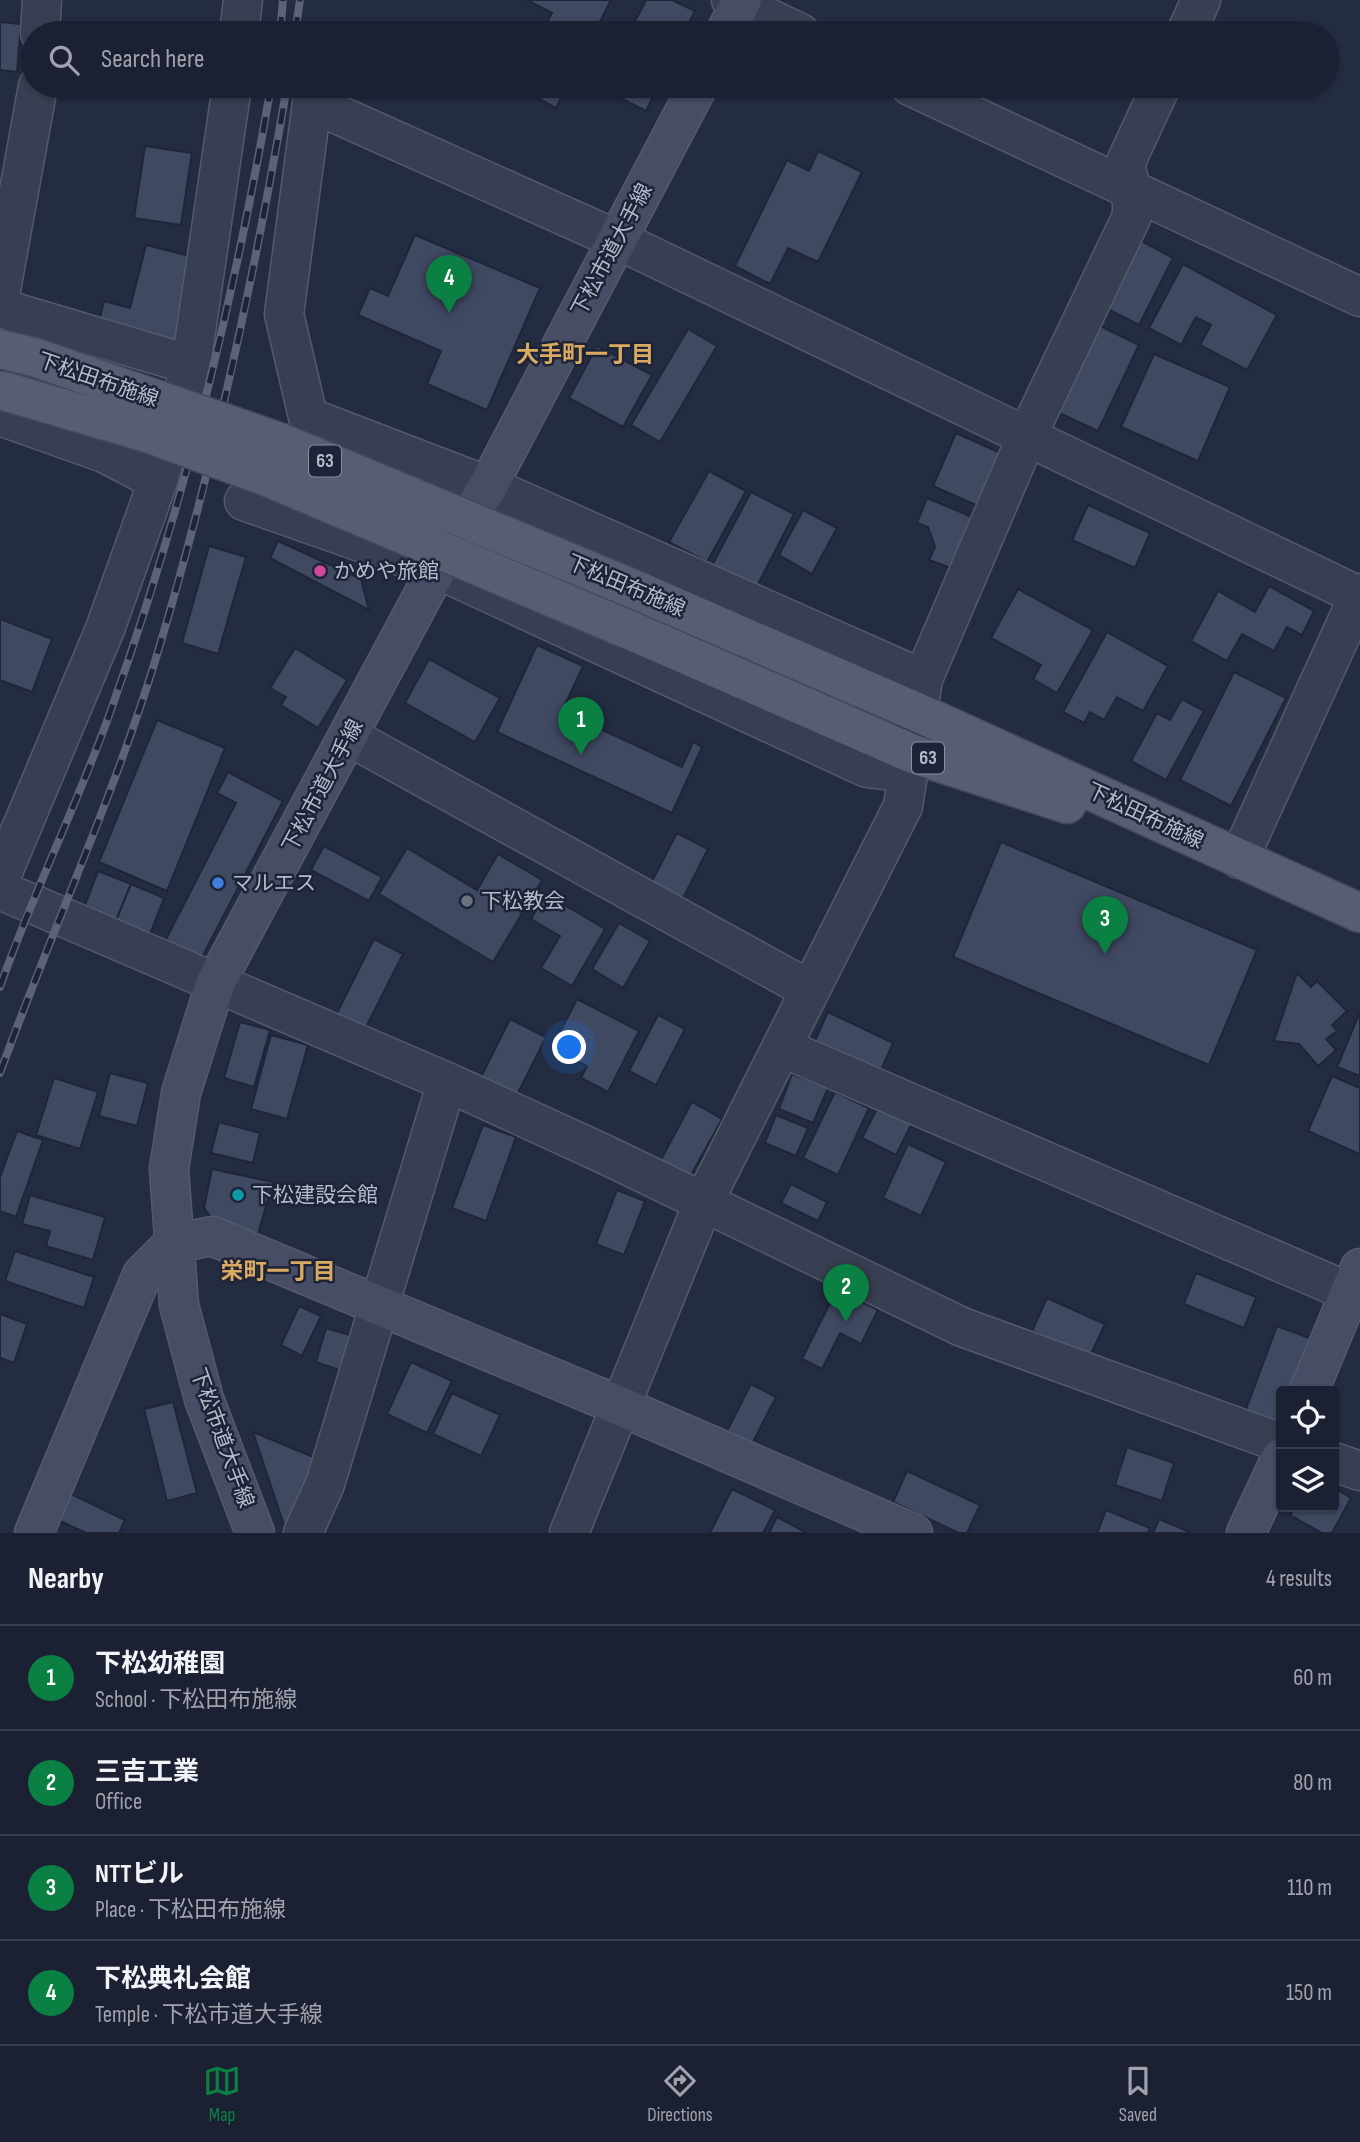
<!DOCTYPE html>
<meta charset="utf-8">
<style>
body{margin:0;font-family:"Sofia Sans Condensed","Noto Sans JP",sans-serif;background:#282e3e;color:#f1f3f6}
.controls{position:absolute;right:21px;bottom:21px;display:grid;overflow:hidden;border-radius:7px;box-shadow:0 2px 5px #0004}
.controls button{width:63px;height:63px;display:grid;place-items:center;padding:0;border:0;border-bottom:2px solid #393e4d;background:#1b2132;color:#f1f3f6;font:35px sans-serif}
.you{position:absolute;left:570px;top:1048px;width:24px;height:24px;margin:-18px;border:5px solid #fff;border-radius:50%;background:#1a73e8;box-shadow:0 0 0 10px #1a73e833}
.badge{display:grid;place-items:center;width:46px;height:46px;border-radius:50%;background:#0b8043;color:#fff;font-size:23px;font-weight:700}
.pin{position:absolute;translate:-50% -58px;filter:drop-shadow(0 2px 4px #0008)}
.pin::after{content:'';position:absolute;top:37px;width:24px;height:21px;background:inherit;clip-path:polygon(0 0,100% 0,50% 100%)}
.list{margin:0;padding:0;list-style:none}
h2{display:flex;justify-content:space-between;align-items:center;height:91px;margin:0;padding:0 28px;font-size:30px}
h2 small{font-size:23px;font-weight:400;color:#a0a3ac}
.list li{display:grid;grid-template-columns:46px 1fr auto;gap:21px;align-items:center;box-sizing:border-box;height:105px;padding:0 28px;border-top:2px solid #393e4d}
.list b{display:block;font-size:26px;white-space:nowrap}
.list p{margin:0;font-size:23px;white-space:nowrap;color:#a0a3ac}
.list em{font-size:23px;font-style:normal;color:#a0a3ac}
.icon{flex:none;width:38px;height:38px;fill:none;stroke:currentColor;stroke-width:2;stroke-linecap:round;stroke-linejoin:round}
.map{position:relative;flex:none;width:1360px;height:1533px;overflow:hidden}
.search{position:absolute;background:#1b2132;box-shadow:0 2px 5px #0004;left:21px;right:21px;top:21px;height:77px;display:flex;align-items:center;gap:18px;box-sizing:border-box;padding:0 24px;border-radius:38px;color:#a0a3ac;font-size:26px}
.sheet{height:511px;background:#1b2132}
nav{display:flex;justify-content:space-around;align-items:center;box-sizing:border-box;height:98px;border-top:2px solid #393e4d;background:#1b2132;font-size:19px;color:#a0a3ac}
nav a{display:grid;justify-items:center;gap:4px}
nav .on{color:#0b8043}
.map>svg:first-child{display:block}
.building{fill:#404962;stroke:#202639;stroke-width:2}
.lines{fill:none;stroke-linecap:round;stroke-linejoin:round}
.street-casing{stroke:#545a6c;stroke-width:41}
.secondary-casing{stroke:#545a6c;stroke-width:41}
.primary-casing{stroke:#43485b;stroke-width:41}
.street{stroke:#393f52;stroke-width:38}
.secondary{stroke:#474d65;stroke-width:38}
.primary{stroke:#575e72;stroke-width:38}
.rail-casing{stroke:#5b6279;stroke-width:8}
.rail{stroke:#1e2437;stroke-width:5;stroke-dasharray:16;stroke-linecap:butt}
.primary-bridge-casing{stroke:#43485b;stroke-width:41;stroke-linecap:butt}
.primary-bridge{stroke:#575e72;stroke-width:38}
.hotel-dot{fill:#d1479c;stroke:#1e2437;stroke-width:2.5}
.shop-dot{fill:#3f7fe0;stroke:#1e2437;stroke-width:2.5}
.worship-dot{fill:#6b7280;stroke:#1e2437;stroke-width:2.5}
.culture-dot{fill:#0f9aa8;stroke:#1e2437;stroke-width:2.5}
.labels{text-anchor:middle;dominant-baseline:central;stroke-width:5;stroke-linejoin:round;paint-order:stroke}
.shield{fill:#1e2437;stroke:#888e9f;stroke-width:2}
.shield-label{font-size:19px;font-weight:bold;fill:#b6bbcc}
.street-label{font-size:21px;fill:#b6bbcc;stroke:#1e2437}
.poi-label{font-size:21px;fill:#b6bbcc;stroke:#1e2437;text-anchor:start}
.neighbourhood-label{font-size:23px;font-weight:bold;fill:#dbaa61;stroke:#1e2437}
</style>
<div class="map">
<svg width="1360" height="1533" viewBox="0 0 1360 1533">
<rect width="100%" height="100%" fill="#242c42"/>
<g class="building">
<path d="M527,0H611L594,33H541L552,13Z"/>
<path d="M646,0H672L695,11L684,33H629Z"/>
<path d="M0,22L21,24L17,72L0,70Z"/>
<path d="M515,86H567L556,108Z"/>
<path d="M604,86H658L646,111L602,89Z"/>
<path d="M145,146L192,153L181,225L134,218Z"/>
<path d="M818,151L862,172L818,262L788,248L770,284L735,266L787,160L809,171Z"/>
<path d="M415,235L540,288L487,410L427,384L441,351L358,315L370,288L388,296Z"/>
<path d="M1138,239L1173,258L1139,325L1102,306Z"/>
<path d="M146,245L201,259L178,348L98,327L104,301L130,308Z"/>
<path d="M1183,264L1277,315L1247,370L1200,345L1211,325L1196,317L1181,345L1149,328Z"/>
<path d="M1096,324L1139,345L1098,431L1055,411Z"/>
<path d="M688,329L717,346L660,442L631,425Z"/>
<path d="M597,346L652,375L623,427L569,398Z"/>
<path d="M1154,354L1230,387L1198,461L1121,427Z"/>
<path d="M956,433L1003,454L980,507L933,486Z"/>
<path d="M709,471L746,491L707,562L669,542Z"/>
<path d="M751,492L794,514L752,596L708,573Z"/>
<path d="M927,498L977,519L956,570L929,560L935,547L928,527L917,523Z"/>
<path d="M1088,505L1150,533L1135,568L1072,540Z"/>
<path d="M803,510L837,528L812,574L779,555Z"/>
<path d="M278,541L361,579L369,610L270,558Z"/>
<path d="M209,546L246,557L218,654L182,643Z"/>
<path d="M1269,586L1314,611L1302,635L1287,627L1274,651L1242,634L1227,661L1191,641L1218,591L1255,612Z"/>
<path d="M1018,589L1093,630L1057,693L1033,679L1041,665L991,638Z"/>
<path d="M0,619L52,639L32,692L0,680Z"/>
<path d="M1107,632L1168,666L1143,711L1117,697L1104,720L1090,712L1084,723L1063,712Z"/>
<path d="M537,645L583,666L562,711L682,767L693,742L702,747L672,813L497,732Z"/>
<path d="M295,648L347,680L318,728L281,705L286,697L270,688Z"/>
<path d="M429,659L500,698L475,742L405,703Z"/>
<path d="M1234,672L1286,698L1231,806L1180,780Z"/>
<path d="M1182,699L1204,711L1166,780L1131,761L1157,713L1170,720Z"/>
<path d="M157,720L225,748L167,891L99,862Z"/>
<path d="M228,772L283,801L199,963L163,945L236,803L217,793Z"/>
<path d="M677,833L708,849L680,904L649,887Z"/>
<path d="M1001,842L1257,950L1209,1065L953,957Z"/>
<path d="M324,846L382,877L369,901L311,870Z"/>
<path d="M407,848L477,890L498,854L542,880L493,962L379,894Z"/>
<path d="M98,871L131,884L113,928L81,916Z"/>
<path d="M131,884L164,898L147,942L113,928Z"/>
<path d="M546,894L605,929L572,986L541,968L560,936L531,919Z"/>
<path d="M619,923L650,941L623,988L592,969Z"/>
<path d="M374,939L403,954L360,1039L331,1025Z"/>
<path d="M1297,973L1311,987L1317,981L1347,1011L1332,1025L1337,1031L1326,1039L1336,1050L1318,1066L1299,1044L1274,1041Z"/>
<path d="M577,999L639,1031L608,1092L581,1078L587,1066L552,1048Z"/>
<path d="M828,1012L893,1043L878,1077L812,1047Z"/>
<path d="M1360,1012V1076L1337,1067Z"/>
<path d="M658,1015L685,1029L656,1085L629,1071Z"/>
<path d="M510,1019L546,1037L512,1105L476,1087Z"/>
<path d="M240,1022L270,1030L254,1087L224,1078Z"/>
<path d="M271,1035L308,1045L287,1119L251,1109Z"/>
<path d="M110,1073L148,1083L137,1126L99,1116Z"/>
<path d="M792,1074L828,1088L813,1123L779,1109Z"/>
<path d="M1332,1076L1360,1088V1154L1308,1131Z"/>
<path d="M54,1078L98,1092L80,1149L36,1135Z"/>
<path d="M835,1092L869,1108L838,1175L803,1158Z"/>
<path d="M692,1102L722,1119L686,1184L657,1167Z"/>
<path d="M878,1107L912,1123L896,1155L862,1138Z"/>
<path d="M776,1115L808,1128L796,1156L765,1143Z"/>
<path d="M219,1122L260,1133L253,1163L211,1153Z"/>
<path d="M483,1125L516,1137L486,1221L452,1208Z"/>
<path d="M17,1131L43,1140L16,1217L0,1211V1177Z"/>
<path d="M908,1144L946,1162L921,1216L883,1198Z"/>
<path d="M212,1169L273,1182L258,1234L213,1220L204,1208Z"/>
<path d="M791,1184L827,1202L818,1221L781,1203Z"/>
<path d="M617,1190L645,1201L624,1255L596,1244Z"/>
<path d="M30,1195L105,1217L93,1260L46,1246L50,1231L22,1224Z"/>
<path d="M15,1251L94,1277L84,1308L5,1281Z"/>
<path d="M1196,1273L1256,1297L1244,1328L1184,1304Z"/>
<path d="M837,1289L878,1310L861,1344L840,1333L822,1369L802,1359Z"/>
<path d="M1047,1298L1105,1324L1089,1358L1032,1331Z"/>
<path d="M299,1306L321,1316L302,1356L281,1345Z"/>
<path d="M0,1314L27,1324L14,1363L0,1358Z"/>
<path d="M1277,1326L1312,1339L1292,1391H1281L1280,1426L1245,1412Z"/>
<path d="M326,1328L356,1337L345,1372L316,1362Z"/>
<path d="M411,1362L452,1381L427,1433L387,1414Z"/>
<path d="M751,1384L776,1397L752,1444L727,1431Z"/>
<path d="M452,1393L500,1415L481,1456L433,1434Z"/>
<path d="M173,1402L197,1493L167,1501L144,1409Z"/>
<path d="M253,1432L318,1459L286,1531Z"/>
<path d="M1127,1447L1174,1463L1162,1501L1115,1485Z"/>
<path d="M907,1471L980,1505L967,1533H959L893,1502Z"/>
<path d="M1334,1488L1351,1498L1332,1533H1322L1290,1515L1295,1507H1334Z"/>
<path d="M732,1489L775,1510L763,1533H710Z"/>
<path d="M67,1492L125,1520L119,1533H86L54,1518Z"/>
<path d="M1106,1510L1150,1528L1148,1533H1097Z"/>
<path d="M777,1517L807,1533H769Z"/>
<path d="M1159,1519L1192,1533H1153Z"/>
</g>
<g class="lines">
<g class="street-casing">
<g id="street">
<path d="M731,0L800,33"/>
<path d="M40,33L42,0"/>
<path d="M239,33L243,0"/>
<path d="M1186,33L1201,0"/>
<path d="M910,86L1360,297"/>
<path d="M0,295L38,86"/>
<path d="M0,308L191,365"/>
<path d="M0,416L104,453L158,481"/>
<path d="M244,501L437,569L867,768L908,773"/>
<path d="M923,679L488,486L308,417L284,314L312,103L618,240L1359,596"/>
<path d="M350,737L810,990"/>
<path d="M1239,859L1360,593"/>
<path d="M0,879L105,629L158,481L191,365L232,86"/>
<path d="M0,890L447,1082L606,1155L962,1327L1281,1443"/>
<path d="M783,1048L1349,1292"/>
<path d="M1334,1462L1360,1471"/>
<path d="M303,1533L325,1484L447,1082"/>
<path d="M569,1533L704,1201L903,806L923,679L1027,436L1132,216V192L1125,164L1161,86"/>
</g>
</g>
<g class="secondary-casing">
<g id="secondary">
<path d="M725,33L742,0"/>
<path d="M1309,1391L1360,1268"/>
<path d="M34,1533L142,1275L173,1244L212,1236L620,1406L913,1533"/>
<path d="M255,1533L204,1399L179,1305L169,1169L181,1093L216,982L437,569L488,486L698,86"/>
<path d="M1246,1533L1281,1458"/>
</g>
</g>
<g class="primary-casing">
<g id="primary">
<path d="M643,593L919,713L1360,913"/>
<path d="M627,629L913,754L1067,804"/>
</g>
</g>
<use href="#street" class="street"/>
<use href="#secondary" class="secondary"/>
<use href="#primary" class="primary"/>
<g class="rail-casing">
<g id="rail">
<path d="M280,33L283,0"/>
<path d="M295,33L300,0"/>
<path d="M0,987C33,892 79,802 112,707C184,506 235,296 271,86"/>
<path d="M0,1073C50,934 113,799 156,658C213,470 254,279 287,86"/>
</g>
</g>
<use href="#rail" class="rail"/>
<g class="primary-bridge-casing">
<g id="primary-bridge">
<path d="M0,349L34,357L282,443L643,593"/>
<path d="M0,390L147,433L267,477L627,629"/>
</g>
</g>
<use href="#primary-bridge" class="primary-bridge"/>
</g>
<circle class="hotel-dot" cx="320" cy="571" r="7"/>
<circle class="shop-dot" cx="218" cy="883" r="7"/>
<circle class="worship-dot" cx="467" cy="901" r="7"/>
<circle class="culture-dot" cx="238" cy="1195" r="7"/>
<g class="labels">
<g class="shield">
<rect x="309" y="445.5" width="32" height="31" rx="5"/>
<rect x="912" y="742.5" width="32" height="31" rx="5"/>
</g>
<g class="shield-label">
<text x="325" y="461">63</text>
<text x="928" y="758">63</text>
</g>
<g class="street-label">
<text transform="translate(612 250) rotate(-62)">下松市道大手線</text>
<text transform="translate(98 380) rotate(19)">下松田布施線</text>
<text transform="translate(626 586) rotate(23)">下松田布施線</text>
<text transform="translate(323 786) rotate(-62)">下松市道大手線</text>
<text transform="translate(1145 816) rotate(25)">下松田布施線</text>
<text transform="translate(222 1438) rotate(70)">下松市道大手線</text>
</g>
<g class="poi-label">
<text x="334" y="571">かめや旅館</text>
<text x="232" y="883">マルエス</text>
<text x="481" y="901">下松教会</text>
<text x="252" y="1195">下松建設会館</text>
</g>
<g class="neighbourhood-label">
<text x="585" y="355">大手町一丁目</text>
<text x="278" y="1272">栄町一丁目</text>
</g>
</g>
</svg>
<div class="controls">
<button><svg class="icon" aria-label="locate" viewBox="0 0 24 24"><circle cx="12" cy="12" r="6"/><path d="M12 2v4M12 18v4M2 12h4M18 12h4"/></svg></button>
<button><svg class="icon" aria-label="layers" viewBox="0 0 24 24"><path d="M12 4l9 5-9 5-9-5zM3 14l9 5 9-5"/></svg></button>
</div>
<div class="you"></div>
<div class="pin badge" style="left:581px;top:755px">1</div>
<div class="pin badge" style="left:846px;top:1322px">2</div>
<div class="pin badge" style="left:1105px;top:954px">3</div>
<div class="pin badge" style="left:449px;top:313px">4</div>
<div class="search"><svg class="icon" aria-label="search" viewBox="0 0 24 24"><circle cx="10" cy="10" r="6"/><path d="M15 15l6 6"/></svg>Search here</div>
</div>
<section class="sheet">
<h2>Nearby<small>4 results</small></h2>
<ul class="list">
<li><span class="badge">1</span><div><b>下松幼稚園</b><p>School · 下松田布施線</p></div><em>60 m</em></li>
<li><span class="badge">2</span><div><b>三吉工業</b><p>Office</p></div><em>80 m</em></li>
<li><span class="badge">3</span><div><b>NTTビル</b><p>Place · 下松田布施線</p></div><em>110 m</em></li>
<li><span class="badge">4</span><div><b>下松典礼会館</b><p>Temple · 下松市道大手線</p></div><em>150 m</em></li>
</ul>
</section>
<nav>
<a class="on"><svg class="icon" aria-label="map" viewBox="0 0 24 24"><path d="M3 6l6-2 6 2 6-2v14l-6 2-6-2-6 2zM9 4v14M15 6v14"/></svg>Map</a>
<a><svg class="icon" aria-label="directions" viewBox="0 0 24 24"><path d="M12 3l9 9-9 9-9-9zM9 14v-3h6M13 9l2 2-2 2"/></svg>Directions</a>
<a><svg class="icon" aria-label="saved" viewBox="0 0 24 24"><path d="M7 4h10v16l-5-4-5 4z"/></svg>Saved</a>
</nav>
